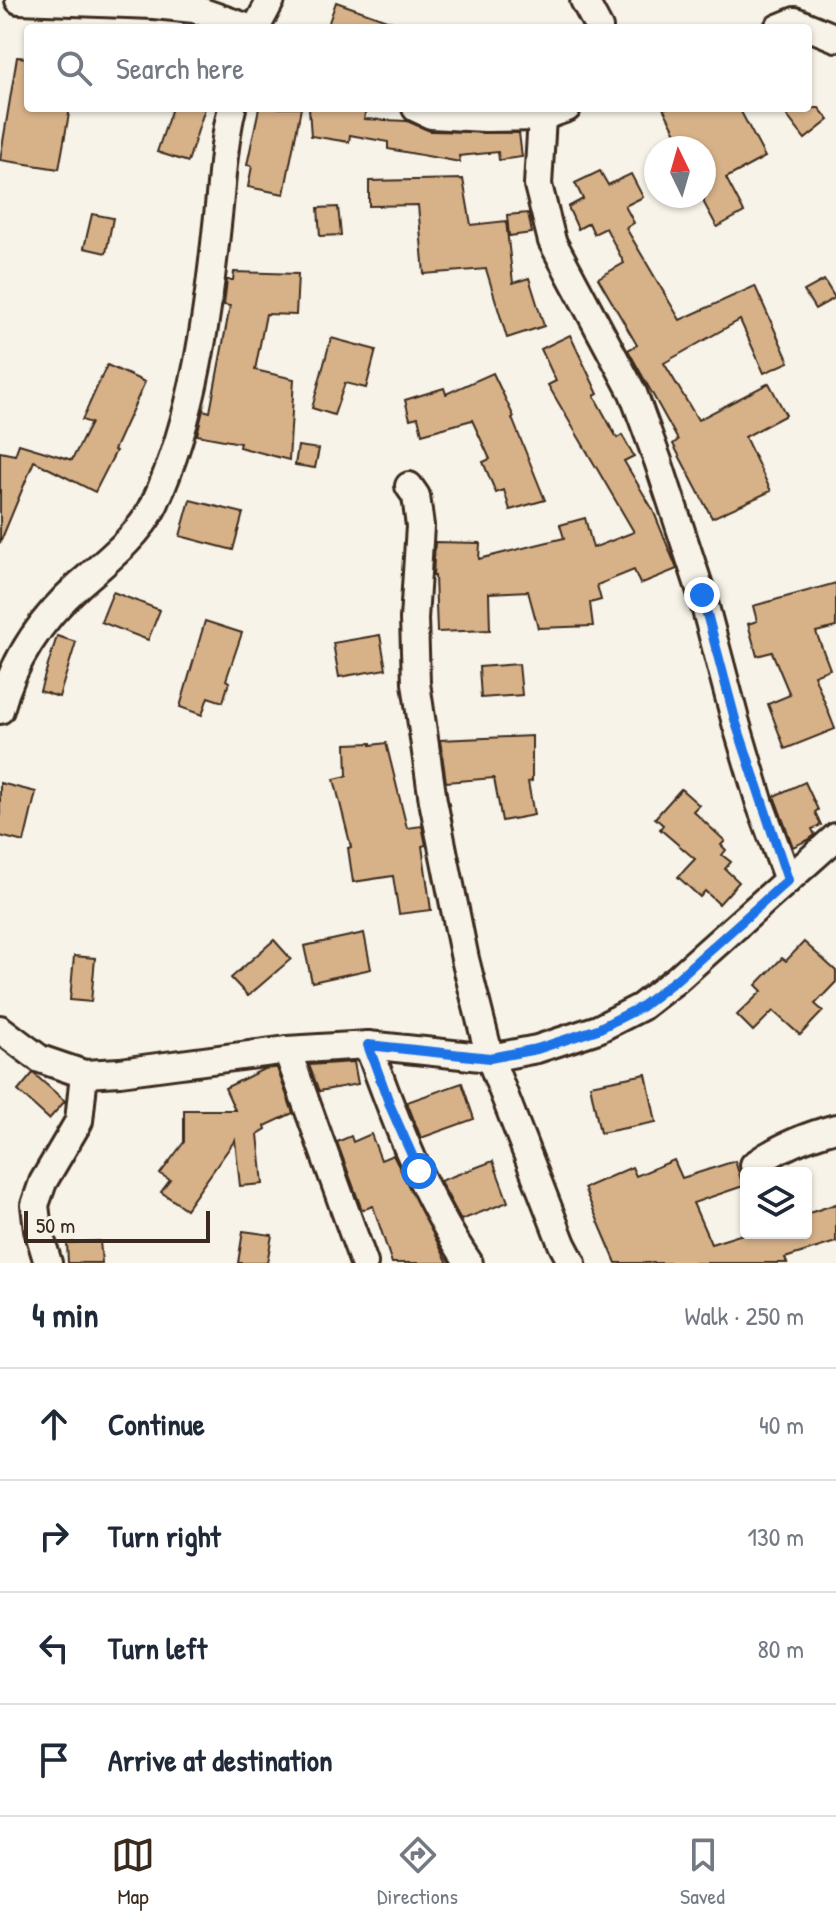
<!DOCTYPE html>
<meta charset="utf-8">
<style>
body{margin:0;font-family:"Patrick Hand",sans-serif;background:#f2f2f3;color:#1f2937}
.controls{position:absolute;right:24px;bottom:24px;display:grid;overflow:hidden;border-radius:8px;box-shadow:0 2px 6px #0004}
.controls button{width:72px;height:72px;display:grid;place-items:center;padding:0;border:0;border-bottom:2px solid #e0e1e3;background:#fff;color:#1f2937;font:40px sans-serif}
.compass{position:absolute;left:644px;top:136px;width:72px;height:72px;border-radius:50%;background:#fff;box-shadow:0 2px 6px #0004;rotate:355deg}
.scale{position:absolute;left:24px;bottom:20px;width:186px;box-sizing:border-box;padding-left:8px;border:4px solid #3b2a1e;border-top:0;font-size:22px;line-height:28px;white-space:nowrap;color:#3b2a1e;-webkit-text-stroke:6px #f7f3e8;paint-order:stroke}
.stop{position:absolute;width:24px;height:24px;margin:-18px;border:6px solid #1a73e8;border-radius:50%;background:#fff}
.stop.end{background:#1a73e8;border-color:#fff;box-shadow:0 2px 8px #0008}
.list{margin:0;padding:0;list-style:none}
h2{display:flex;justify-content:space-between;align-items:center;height:104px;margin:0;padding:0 32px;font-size:34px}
h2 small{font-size:26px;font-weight:400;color:#747a83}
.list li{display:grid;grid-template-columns:52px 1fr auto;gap:24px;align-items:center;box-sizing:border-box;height:112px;padding:0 32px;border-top:2px solid #e0e1e3}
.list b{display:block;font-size:30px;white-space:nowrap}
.list em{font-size:26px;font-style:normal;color:#747a83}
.icon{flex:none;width:44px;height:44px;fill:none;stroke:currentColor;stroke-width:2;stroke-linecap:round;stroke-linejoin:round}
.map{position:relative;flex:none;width:836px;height:1263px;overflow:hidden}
.search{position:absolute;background:#fff;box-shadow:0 2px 6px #0004;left:24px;right:24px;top:24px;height:88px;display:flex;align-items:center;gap:20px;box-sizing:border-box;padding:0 28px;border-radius:8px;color:#747a83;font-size:30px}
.sheet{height:552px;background:#fff}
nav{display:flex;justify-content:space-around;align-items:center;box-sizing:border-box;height:112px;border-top:2px solid #e0e1e3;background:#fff;font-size:22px;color:#747a83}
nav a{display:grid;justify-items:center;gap:4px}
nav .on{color:#3b2a1e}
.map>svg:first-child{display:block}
.building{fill:#d7b289;stroke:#3b2a1e;stroke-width:2}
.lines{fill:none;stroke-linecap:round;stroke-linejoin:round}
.minor-casing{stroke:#3b2a1e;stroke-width:32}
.minor{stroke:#f7f3e8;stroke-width:26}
.route{stroke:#1a73e8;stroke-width:10}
</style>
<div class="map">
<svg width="836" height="1263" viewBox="0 0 836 1263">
<rect width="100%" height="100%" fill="#f7f3e8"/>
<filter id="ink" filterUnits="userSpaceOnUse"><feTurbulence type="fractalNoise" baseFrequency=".0125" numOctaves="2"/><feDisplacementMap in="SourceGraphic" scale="16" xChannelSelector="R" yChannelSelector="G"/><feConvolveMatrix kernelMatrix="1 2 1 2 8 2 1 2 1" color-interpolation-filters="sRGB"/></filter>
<g filter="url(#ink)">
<g class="building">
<path d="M336,2L401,25V28H327Z"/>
<path d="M17,57L28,58V108H70L59,169L0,160Z"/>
<path d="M172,108H205L188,162L157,152Z"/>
<path d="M259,108H301L284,194L248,187L252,166L247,165Z"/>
<path d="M309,108H366L364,119L407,121L430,131L519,133L522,157L499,160L498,152L459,156L460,162L388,149V142L350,135L349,142L311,136Z"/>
<path d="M663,108H739L765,157L726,178L744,212L717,227L704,203V148H684Z"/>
<path d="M781,108H819L829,120L805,139Z"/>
<path d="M600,171L608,185L631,174L643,197L625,206L634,223L626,228L680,320L755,286L789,362L764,373L740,320L664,363L698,420L769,383L786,415L745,437L771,491L712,518L673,444L678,440L628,350L637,345L598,278L624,263L606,228L594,234L589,223L578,229L568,207L583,199L575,183Z"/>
<path d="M463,179L471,225L506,221L513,283L529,278L544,326L507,338L486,269L424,274L418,205L369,206V181Z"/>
<path d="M338,207L341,235L320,236L318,208Z"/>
<path d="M528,213L532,233L509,236L507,215Z"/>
<path d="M92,214L113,218L106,253L84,248Z"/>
<path d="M234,272L298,274L296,315L266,314L255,370L294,379L289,460L239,447L240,443L197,435L203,410L210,412L230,306L224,305L227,280H233Z"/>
<path d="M824,280L835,298L815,309L804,291Z"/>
<path d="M570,335L598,394L594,396L617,438L622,435L634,456L624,461L653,510L677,569L640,584L634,570L597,585L601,600L590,603L593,626L538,628L528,591L489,593L490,630L437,632L435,576H433L435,542L480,543L479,559L564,538L560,525L585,518L593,548L634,532L548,385L556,381L541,349Z"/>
<path d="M331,338L376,350L366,388L345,383L334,415L312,408Z"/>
<path d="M107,365L145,382L114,450L116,451L95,492L34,461L0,543V452L15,455L19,444L72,460L91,423L82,420Z"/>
<path d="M493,373L514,417L512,418L545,500L510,510L504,490L496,493L483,462L490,459L472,420L422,434L418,417L410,419L405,400L444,388L446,394Z"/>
<path d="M298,446L319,449L315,468L295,465Z"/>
<path d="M190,500L243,513L233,550L180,536Z"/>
<path d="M836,583V627L816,632L830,669L814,675L835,729L785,749L768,704L790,695L772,652L757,656L748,624L757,621L753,606Z"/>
<path d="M113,592L160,610L148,640L101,622Z"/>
<path d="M205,621L242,633L226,680L229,682L223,702L208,697L202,715L180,707Z"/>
<path d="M380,635L386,669L339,677L333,643Z"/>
<path d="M57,636L76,642L59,697L40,691Z"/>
<path d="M519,664L522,695L481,698L479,667Z"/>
<path d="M532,736V781L528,782L534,815L502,821L494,778L446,782L440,740Z"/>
<path d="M371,743V745L386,743L407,828L422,826L426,845L422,846L431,910L399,914L393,876L353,882L348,848L351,847L334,779L347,776L346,744Z"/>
<path d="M805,782L818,810L815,812L821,825L812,829L815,835L808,840L793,847L774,796Z"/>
<path d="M0,783L36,792L24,842L0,836Z"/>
<path d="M681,789L699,805L693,811L725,841L721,845L726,850L722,855L731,862L725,869L739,882L719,904L705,891L700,897L678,877L695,859L660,829L663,825L655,818Z"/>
<path d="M364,933L371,969L312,982L304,946Z"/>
<path d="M274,940L291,959L248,996L231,978Z"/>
<path d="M804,942L836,971V982L815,1004L823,1011L800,1035L773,1011L753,1031L737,1015L762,991L756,985L782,958L786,961Z"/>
<path d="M74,956L95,958L91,1002L70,1000Z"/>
<path d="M354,1062L358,1084L319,1091L309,1065Z"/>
<path d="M273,1068H277L293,1113L265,1126L266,1129L258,1134L263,1184L240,1186L235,1140L186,1209L161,1192L170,1180L160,1174L184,1142V1110H235L225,1088L264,1069Z"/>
<path d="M33,1073L65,1101L49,1119L18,1091Z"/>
<path d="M646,1074L656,1122L600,1133L590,1085Z"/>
<path d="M462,1083L474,1119L421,1138L407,1102Z"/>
<path d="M371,1134L381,1160L393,1155L448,1263H392L373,1206L362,1210L337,1142L351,1136L353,1142Z"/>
<path d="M674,1160L682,1178L735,1161L743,1186L693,1203L711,1244L746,1233H806V1214L836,1204V1242L785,1258L787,1263H616L584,1188L632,1167L636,1176Z"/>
<path d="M493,1161L508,1202L461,1220L440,1181Z"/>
<path d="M243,1231L272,1235L267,1263H238Z"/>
<path d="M100,1241L102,1263H68L67,1243Z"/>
</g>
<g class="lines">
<g class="minor-casing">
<g id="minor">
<path d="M19,0L154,5L194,9L249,28"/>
<path d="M584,0L599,28"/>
<path d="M256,28L271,0"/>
<path d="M778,28L795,21L836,38"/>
<path d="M416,108L431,115L485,118L542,117L567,108"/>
<path d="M542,117L538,185L552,241L633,393L658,461L702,595L736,723L760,804L788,880"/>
<path d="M409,486L416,496L420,526L414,619L416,683L433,801L465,959L490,1058L562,1244L572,1263"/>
<path d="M0,710C13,661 42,618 80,584C104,563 140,535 154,505C195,416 208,313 218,216C222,180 223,144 232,108"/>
<path d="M0,1029L40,1059L84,1074L120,1072L287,1050L368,1045L490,1058L537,1049L598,1029L641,1007L677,979L836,837"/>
<path d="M368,1045C395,1120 424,1197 469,1263"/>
<path d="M287,1050L364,1263"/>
<path d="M754,1165C779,1147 806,1136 836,1128"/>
<path d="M48,1263L38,1230L35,1205L43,1182L79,1121L84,1074"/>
</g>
</g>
<use href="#minor" class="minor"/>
</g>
</g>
<g class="lines" filter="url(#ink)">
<path class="route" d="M419,1171L391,1108L368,1045L490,1058L537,1049L598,1029L641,1007L677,979L788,880L736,723L702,595"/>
</g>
</svg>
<div class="controls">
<button><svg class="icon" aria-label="layers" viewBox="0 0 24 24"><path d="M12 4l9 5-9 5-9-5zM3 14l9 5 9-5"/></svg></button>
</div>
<svg class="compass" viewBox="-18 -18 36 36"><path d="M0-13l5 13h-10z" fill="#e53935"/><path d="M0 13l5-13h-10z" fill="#747a83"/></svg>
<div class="scale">50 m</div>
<div class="stop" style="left:419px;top:1171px"></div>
<div class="stop end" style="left:702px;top:595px"></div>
<div class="search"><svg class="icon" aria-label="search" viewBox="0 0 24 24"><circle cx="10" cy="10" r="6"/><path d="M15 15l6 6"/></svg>Search here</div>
</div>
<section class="sheet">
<h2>4 min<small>Walk · 250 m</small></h2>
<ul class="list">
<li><svg class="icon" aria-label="ahead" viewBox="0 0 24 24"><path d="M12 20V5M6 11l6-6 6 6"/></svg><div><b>Continue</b></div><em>40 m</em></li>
<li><svg class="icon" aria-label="right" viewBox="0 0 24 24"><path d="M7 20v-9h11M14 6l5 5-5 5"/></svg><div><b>Turn right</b></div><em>130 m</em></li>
<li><svg class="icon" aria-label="left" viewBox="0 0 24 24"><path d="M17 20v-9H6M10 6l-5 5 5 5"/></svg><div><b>Turn left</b></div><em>80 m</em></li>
<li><svg class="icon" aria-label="arrive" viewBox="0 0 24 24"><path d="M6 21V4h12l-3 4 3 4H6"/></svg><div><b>Arrive at destination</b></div></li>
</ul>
</section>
<nav>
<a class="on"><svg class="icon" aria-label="map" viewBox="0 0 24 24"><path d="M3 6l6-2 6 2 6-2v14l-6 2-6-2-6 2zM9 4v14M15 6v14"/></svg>Map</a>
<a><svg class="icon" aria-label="directions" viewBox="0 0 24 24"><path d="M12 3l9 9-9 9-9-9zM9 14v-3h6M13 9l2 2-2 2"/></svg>Directions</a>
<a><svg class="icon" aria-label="saved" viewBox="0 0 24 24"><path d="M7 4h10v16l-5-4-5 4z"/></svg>Saved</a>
</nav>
